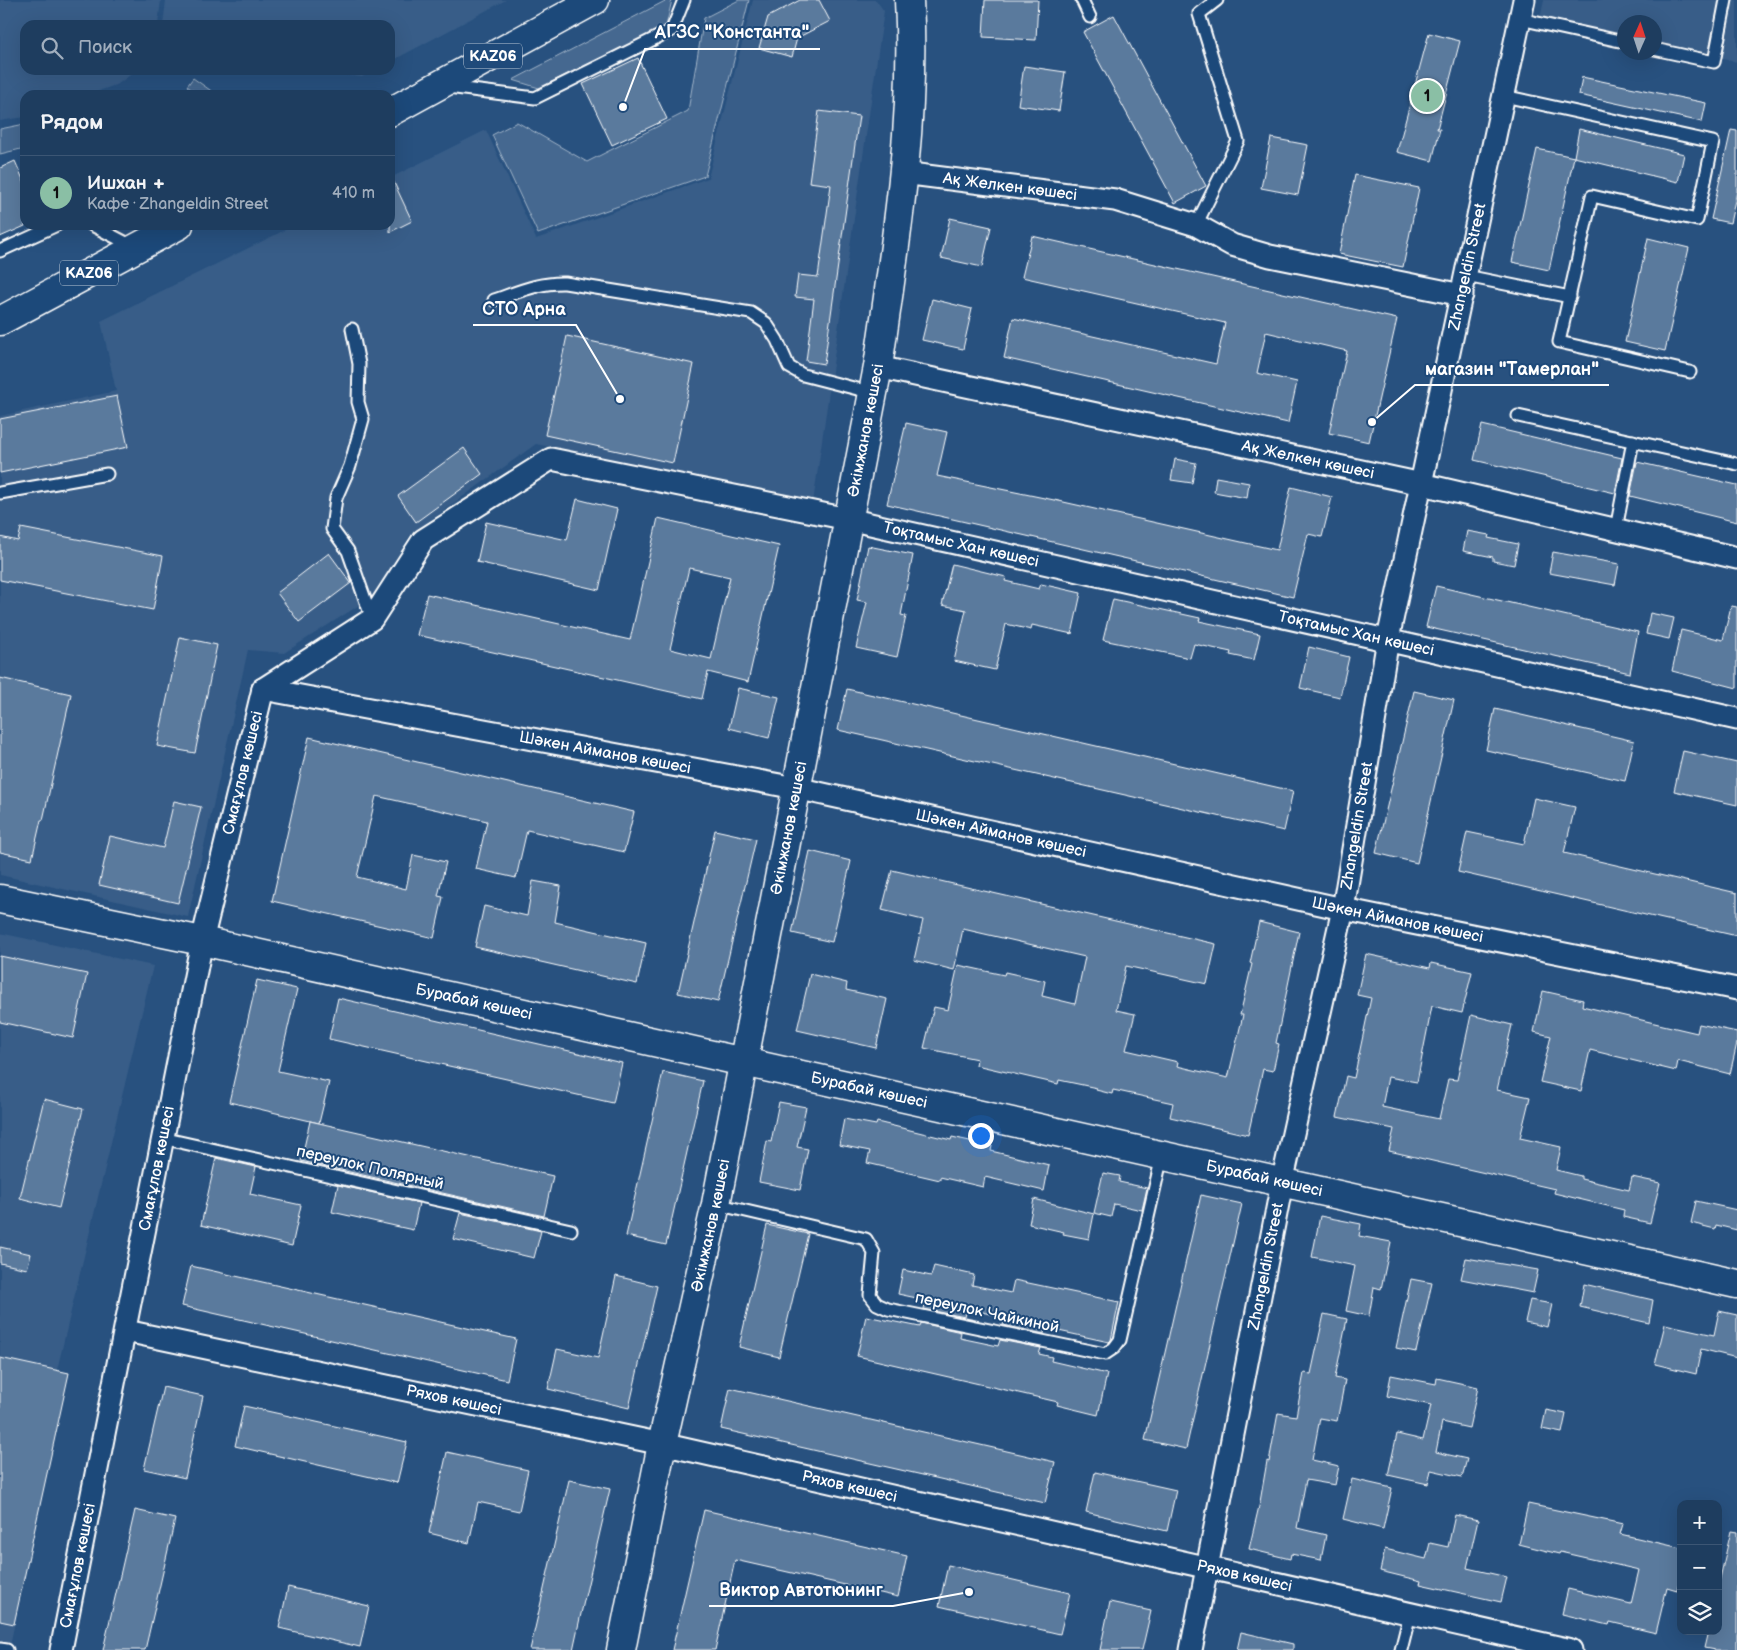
<!DOCTYPE html>
<html lang="ru">
<meta charset="utf-8">
<style>
body{margin:0;font-family:"Balsamiq Sans",sans-serif;background:#264465;color:#f1f3f6}
.controls{position:absolute;right:15px;bottom:15px;display:grid;overflow:hidden;border-radius:10px;box-shadow:0 5px 20px #0002}
.controls button{width:45px;height:45px;display:grid;place-items:center;padding:0;border:0;border-bottom:1px solid #3c5674;background:#1e3d5f;color:#f1f3f6;font:25px sans-serif}
.compass{position:absolute;left:1617px;top:15px;width:45px;height:45px;border-radius:50%;background:#1e3d5f;box-shadow:0 5px 20px #0002;rotate:3deg}
.you{position:absolute;left:980px;top:1135px;width:18px;height:18px;margin:-12px;border:4px solid #fff;border-radius:50%;background:#1a73e8;box-shadow:0 0 0 8px #1a73e833}
.badge{display:grid;place-items:center;width:32px;height:32px;border-radius:50%;background:#8abfa5;color:#111;font-size:16px;font-weight:700}
.pin{position:absolute;translate:-50% -50%;border:2px solid #fff;box-shadow:0 1px 5px #0006}
.list{margin:0;padding:0;list-style:none}
h2{display:flex;justify-content:space-between;align-items:center;height:65px;margin:0;padding:0 20px;font-size:21px}
h2 small{font-size:16px;font-weight:400;color:#a1aebd}
.list li{display:grid;grid-template-columns:32px 1fr auto;gap:15px;align-items:center;box-sizing:border-box;height:75px;padding:0 20px;border-top:1px solid #3c5674}
.list b{display:block;font-size:19px;white-space:nowrap}
.list p{margin:0;font-size:16px;white-space:nowrap;color:#a1aebd}
.list em{font-size:16px;font-style:normal;color:#a1aebd}
.icon{flex:none;width:28px;height:28px;fill:none;stroke:currentColor;stroke-width:2;stroke-linecap:round;stroke-linejoin:round}
.map{position:relative;flex:none;width:1737px;height:1650px;overflow:hidden}
.search{position:absolute;background:#1e3d5f;box-shadow:0 5px 20px #0002;left:20px;top:20px;width:375px;height:55px;display:flex;align-items:center;gap:12px;box-sizing:border-box;padding:0 18px;border-radius:15px;color:#a1aebd;font-size:19px}
.panel{position:absolute;background:#1e3d5f;box-shadow:0 5px 20px #0002;left:20px;top:90px;width:375px;height:140px;border-radius:15px}
.map>svg:first-child{display:block}
.built{fill:#375d88}
.green{fill:#446890;stroke:#a2b4c8}
.building{fill:#5a7a9d;stroke:#fff;fill-rule:evenodd}
.lines{fill:none;stroke-linecap:round;stroke-linejoin:round}
.lane-casing{stroke:#fff;stroke-width:15}
.street-casing{stroke:#fff;stroke-width:25}
.secondary-casing{stroke:#fff;stroke-width:31}
.highway-casing{stroke:#fff;stroke-width:31}
.lane{stroke:#1f4a7a;stroke-width:11}
.street{stroke:#1f4a7a;stroke-width:21}
.secondary{stroke:#1f4a7a;stroke-width:28}
.highway{stroke:#1f4a7a;stroke-width:28}
.labels{text-anchor:middle;dominant-baseline:central;stroke-width:4;stroke-linejoin:round;paint-order:stroke}
.shield{fill:#1f4a7a;stroke:#bcc9d7;stroke-width:1}
.shield-label{font-size:15px;font-weight:bold;fill:#fff}
.street-label{font-size:16px;fill:#fff;stroke:#1f4a7a}
.leader{fill:none;stroke:#fff;stroke-width:2}
.callout-dot{fill:#fff;stroke:#1f4a7a;stroke-width:2}
.callout-label{font-size:18px;text-anchor:middle;font-weight:bold;fill:#fff;stroke:#1f4a7a;stroke-width:4;stroke-linejoin:round;paint-order:stroke}
</style>
<div class="map">
<svg width="1737" height="1650" viewBox="0 0 1737 1650">
<rect width="100%" height="100%" fill="#28517f"/>
<filter id="ink" filterUnits="userSpaceOnUse"><feTurbulence type="fractalNoise" baseFrequency=".02" numOctaves="2"/><feDisplacementMap in="SourceGraphic" scale="10" xChannelSelector="R" yChannelSelector="G"/><feConvolveMatrix kernelMatrix="1 2 1 2 8 2 1 2 1" color-interpolation-filters="sRGB"/></filter>
<g filter="url(#ink)">
<g class="built">
<path d="M0,0H161L158,25H25V70H137L118,84L88,95H25V117L0,121Z"/>
<path d="M166,0H506L390,62V25H163Z"/>
<path d="M753,0H876L884,11L813,503L536,444L411,534L372,597L284,653L248,650L188,917L0,875V416L116,391L101,321L295,225H390V178L486,130L536,239L708,178Z"/>
<path d="M1544,0H1737V62L1655,44L1654,22H1624V38L1540,19Z"/>
<path d="M308,70H375L362,77Z"/>
<path d="M0,933L153,966L57,1370L69,1373L9,1650H0Z"/>
</g>
<g class="green">
<path d="M667,0H672L666,26L539,88L513,80Z"/>
<path d="M739,0H749L705,176L538,234L492,135L517,122L587,162L688,111L704,18Z"/>
<path d="M193,78L217,95H199L187,86Z"/>
<path d="M25,124V148L0,154V129Z"/>
</g>
<g class="building">
<path d="M800,0H819L830,21L797,38L792,57L759,48L768,17Z"/>
<path d="M985,0H1038L1036,40L983,37Z"/>
<path d="M1114,15L1206,186L1175,203L1083,32Z"/>
<path d="M1429,33L1460,41L1437,129H1440L1432,161L1397,152Z"/>
<path d="M638,58L667,119L612,145L583,84Z"/>
<path d="M1024,66L1065,72L1059,111L1018,105Z"/>
<path d="M1582,77L1706,103L1702,122L1579,95Z"/>
<path d="M819,111L859,116L824,364L806,361L814,299L795,297L798,275L818,277L831,185L809,182Z"/>
<path d="M1579,129L1684,154L1678,182L1574,157Z"/>
<path d="M1731,130L1737,131V191L1730,223L1711,219Z"/>
<path d="M1271,138L1308,145L1298,195L1261,188Z"/>
<path d="M1537,149L1574,157L1549,270L1512,262Z"/>
<path d="M15,161L25,184V226L0,237V168Z"/>
<path d="M390,174L412,221L390,232Z"/>
<path d="M1355,175L1419,188L1403,267L1339,254Z"/>
<path d="M950,218L991,227L982,267L941,258Z"/>
<path d="M1032,236L1397,319L1369,442L1329,433L1347,351L1266,332L1257,373L1297,382L1288,423L1004,358L1013,318L1216,364L1225,323L1022,277Z"/>
<path d="M1648,238L1689,248L1665,351L1625,342Z"/>
<path d="M932,299L972,309L963,349L922,340Z"/>
<path d="M567,336L694,364L673,463L545,435Z"/>
<path d="M117,396L128,447L0,473V419Z"/>
<path d="M906,423L947,432L937,476L1059,501L1277,550L1291,487L1332,497L1322,537L1308,534L1293,597L887,504Z"/>
<path d="M1482,425L1622,458L1615,493L1474,460Z"/>
<path d="M464,448L482,474L416,522L398,496Z"/>
<path d="M1175,459L1196,463L1192,483L1171,480Z"/>
<path d="M1637,462L1737,485V522L1630,496Z"/>
<path d="M1216,477L1249,483L1247,498L1214,492Z"/>
<path d="M577,499L617,509L599,590L477,562L486,522L567,540Z"/>
<path d="M658,518L779,546L748,682L708,672L702,699L417,635L427,594L630,640ZM689,568L730,577L711,659L670,649Z"/>
<path d="M21,528L163,556L153,610L0,580V537L18,541Z"/>
<path d="M1467,531L1489,535L1488,538L1518,544L1514,565L1493,561V557L1463,551Z"/>
<path d="M868,546L913,555L901,615L906,616L897,657L856,648L867,602L857,600Z"/>
<path d="M1553,552L1619,564L1615,585L1549,573Z"/>
<path d="M329,553L351,583L299,622L277,593Z"/>
<path d="M952,564L1006,577L1005,581L1039,589L1041,584L1081,593L1072,634L1032,625L1031,630L1006,624L995,670L954,661L966,610L942,605Z"/>
<path d="M1436,586L1638,632L1630,673L1426,627Z"/>
<path d="M1113,599L1200,618L1199,621L1260,634L1254,660L1230,655L1231,652L1194,644L1190,658L1103,640Z"/>
<path d="M1731,606L1737,607V688L1672,671L1681,630L1723,640Z"/>
<path d="M1650,613L1674,618L1669,639L1646,634Z"/>
<path d="M180,637L217,645L195,753L157,746Z"/>
<path d="M1309,647L1349,657L1340,697L1300,688Z"/>
<path d="M0,678L71,694L43,820H41L32,859L0,852Z"/>
<path d="M738,688L779,697L769,738L729,728Z"/>
<path d="M847,689L1293,791L1284,831L838,730Z"/>
<path d="M1414,691L1454,700L1417,863L1376,853Z"/>
<path d="M1495,709L1634,741L1625,781L1486,750Z"/>
<path d="M309,737L634,812L624,852L527,830L516,878L476,869L487,821L376,796L357,877L406,889L413,855L446,862L438,896L443,897L434,938L272,901Z"/>
<path d="M1683,751L1737,763V805L1674,791Z"/>
<path d="M1534,798L1575,807L1564,853L1737,893V936L1458,872L1467,832L1524,844Z"/>
<path d="M174,801L201,807L178,903L99,885L110,836L163,848Z"/>
<path d="M715,830L756,839L718,1002L678,993Z"/>
<path d="M810,851L851,861L832,942L792,933Z"/>
<path d="M892,870L1216,944L1207,984L1126,966L1116,1010L1135,1014L1126,1050L1178,1062L1177,1066L1228,1078L1243,1015H1240L1252,964L1250,963L1259,922L1299,932L1276,1043L1279,1044L1273,1071L1263,1069L1248,1135L1170,1117L1173,1103L1113,1090L1112,1094L1096,1090L1097,1088L1059,1080L1058,1084L976,1065L977,1059L924,1048L934,1007L948,1010L958,965L1004,975L1005,972L1045,981L1042,996L1075,1004L1085,957L963,929L954,970L914,960L923,920L882,910Z"/>
<path d="M533,881L561,886L555,922L646,943L637,984L475,947L484,906L527,916Z"/>
<path d="M1366,954L1430,968L1431,963L1472,972L1462,1013L1432,1006L1417,1082L1388,1077L1382,1107L1439,1119L1448,1079L1457,1080L1471,1015L1512,1025L1497,1090L1530,1097L1520,1138L1561,1147L1556,1170L1581,1176V1179L1629,1190L1632,1177L1660,1183L1650,1223L1623,1217L1624,1210L1554,1193L1555,1189L1389,1151L1394,1129L1337,1117L1346,1076L1354,1078L1371,998L1357,995Z"/>
<path d="M0,956L87,974L73,1038L0,1022Z"/>
<path d="M810,974L847,983L846,990L887,999L876,1048L797,1030Z"/>
<path d="M257,980L297,989L278,1071L329,1082L319,1123L229,1102Z"/>
<path d="M1543,991L1583,1000L1582,1006L1697,1033L1699,1024L1737,1032V1043L1730,1074L1678,1061L1676,1071L1590,1050L1581,1091L1540,1082L1551,1036L1534,1032Z"/>
<path d="M338,998L622,1063L613,1103L329,1039Z"/>
<path d="M663,1072L703,1081L666,1245L626,1236Z"/>
<path d="M44,1099L83,1109L59,1208L20,1198Z"/>
<path d="M779,1102L806,1107L797,1147L808,1149L800,1190L759,1182L767,1141L771,1142Z"/>
<path d="M844,1119L876,1125L877,1122L951,1140L952,1137L992,1146L991,1151L1049,1165L1044,1191L985,1177L983,1187L940,1177V1180L867,1163L870,1151L839,1145Z"/>
<path d="M310,1121L553,1176L544,1216L301,1161Z"/>
<path d="M216,1158L256,1167L250,1194L301,1205L292,1246L201,1225Z"/>
<path d="M1103,1173L1120,1176L1119,1182L1147,1188L1142,1210L1114,1204L1111,1217L1094,1213Z"/>
<path d="M338,1185L419,1203L413,1230L332,1212Z"/>
<path d="M1201,1195L1242,1204L1186,1449L1145,1440Z"/>
<path d="M1034,1199L1094,1214L1089,1239L1063,1234L1064,1232L1029,1224Z"/>
<path d="M1696,1201L1737,1210V1230L1716,1225L1715,1229L1691,1223Z"/>
<path d="M460,1213L541,1231L534,1258L453,1239Z"/>
<path d="M1320,1216L1361,1224L1359,1236L1391,1242L1381,1289L1374,1287L1369,1316L1346,1311L1355,1266L1312,1257Z"/>
<path d="M767,1225L808,1234L779,1357L739,1347Z"/>
<path d="M0,1247L31,1254L27,1269L0,1263Z"/>
<path d="M1466,1258L1538,1270L1533,1293L1461,1279Z"/>
<path d="M191,1266L516,1339L507,1380L182,1306Z"/>
<path d="M934,1266L974,1275L972,1285L1011,1293L1014,1280L1119,1302L1111,1340L1109,1342L1045,1328L1044,1334L1003,1325L1005,1317L967,1309L965,1317L924,1309L926,1300L898,1294L903,1270L931,1276Z"/>
<path d="M616,1276L657,1286L629,1408L548,1389L557,1349L598,1358Z"/>
<path d="M1411,1279L1432,1283L1416,1352L1396,1348Z"/>
<path d="M1584,1284L1653,1300L1649,1323L1580,1307Z"/>
<path d="M1530,1300L1552,1304L1547,1327L1525,1322Z"/>
<path d="M1719,1311L1737,1315V1358L1701,1349L1696,1374L1655,1364L1665,1324L1714,1335Z"/>
<path d="M1324,1314L1347,1319L1335,1378L1345,1380L1337,1421L1320,1418L1312,1460L1339,1466L1335,1485L1306,1480L1297,1528L1326,1535L1321,1560L1291,1554L1290,1559L1249,1549L1260,1502L1267,1461L1269,1462L1278,1413L1296,1416L1304,1373L1311,1374Z"/>
<path d="M866,1316L920,1327L921,1323L961,1332L960,1338L998,1346L1000,1340L1041,1348L1039,1354L1052,1357L1051,1361L1107,1374L1098,1415L1057,1405L1058,1402L857,1356Z"/>
<path d="M0,1358L69,1373L14,1624L0,1621Z"/>
<path d="M1391,1375L1436,1384L1437,1378L1478,1387L1469,1428L1442,1422L1436,1452L1467,1459L1462,1477L1431,1470L1428,1484L1388,1475L1397,1434L1423,1440L1431,1405L1387,1396Z"/>
<path d="M163,1387L203,1396L185,1478L144,1469Z"/>
<path d="M730,1388L1055,1462L1045,1503L721,1429Z"/>
<path d="M244,1406L407,1442L397,1483L235,1446Z"/>
<path d="M1546,1410L1566,1414L1562,1433L1542,1429Z"/>
<path d="M447,1452L528,1470L519,1511L478,1502L469,1543L429,1533Z"/>
<path d="M1095,1472L1176,1490L1167,1531L1086,1512Z"/>
<path d="M1352,1479L1392,1488L1383,1529L1343,1519Z"/>
<path d="M569,1480L610,1489L580,1618L573,1650H530Z"/>
<path d="M1528,1504L1623,1524L1620,1534L1681,1548V1573L1677,1590L1667,1587L1656,1633L1610,1622L1609,1625L1562,1614L1568,1589L1631,1604L1639,1570L1560,1552L1559,1554L1519,1544Z"/>
<path d="M135,1510L175,1519L155,1607L145,1650H103Z"/>
<path d="M704,1510L907,1556L898,1597L735,1560L715,1650H672Z"/>
<path d="M1455,1515L1478,1520L1467,1568L1507,1577L1501,1602L1420,1584L1421,1581L1380,1571L1385,1549L1426,1559L1430,1543L1448,1547Z"/>
<path d="M1731,1531L1737,1532V1650H1715L1704,1648L1708,1631H1718V1587Z"/>
<path d="M948,1565L1070,1593L1060,1634L939,1606Z"/>
<path d="M288,1587L369,1606L360,1647L279,1628Z"/>
<path d="M1110,1602L1151,1611L1142,1650H1100Z"/>
<path d="M1241,1632L1293,1644V1650H1237Z"/>
</g>
<g class="lines">
<g class="lane-casing">
<g id="lane">
<path d="M1082,0L1090,17"/>
<path d="M1520,19L1624,42"/>
<path d="M1654,49L1714,62L1726,0"/>
<path d="M448,87L535,98L672,30L684,0"/>
<path d="M1504,96L1713,142L1697,220L1592,196L1559,342L1690,372"/>
<path d="M92,225L134,247"/>
<path d="M1196,225L1238,141L1199,14L1217,0"/>
<path d="M0,251L57,225"/>
<path d="M1466,276L1570,297"/>
<path d="M494,300C518,292 540,282 565,283L751,313L766,323L777,340L789,367L803,375L873,393"/>
<path d="M352,329L359,364L358,402L363,419L350,466L336,498L332,529L348,551L372,619"/>
<path d="M1518,416L1737,464"/>
<path d="M0,493L107,474"/>
<path d="M1616,529L1633,441"/>
<path d="M162,1138L571,1230"/>
<path d="M716,1204L866,1239L874,1253L870,1295L877,1304L888,1309L1105,1354L1114,1348L1120,1340L1162,1156"/>
<path d="M0,1649L7,1650"/>
<path d="M1401,1650L1410,1614"/>
</g>
</g>
<g class="street-casing">
<g id="street">
<path id="s1" d="M903,173L1115,200L1196,225L1232,245L1270,256L1462,295"/>
<path id="s2" d="M878,367L1422,484L1737,558"/>
<path id="s3" d="M263,689L372,619L423,540L551,459L848,519L1737,719"/>
<path id="s4" d="M263,689L796,788L1343,909L1737,989"/>
<path id="s5" d="M126,1331L662,1444L1571,1650"/>
<path id="s6" d="M61,1650L202,941L263,689"/>
<path id="s7" d="M1191,1650L1282,1183L1343,909L1388,639L1524,0"/>
</g>
</g>
<g class="secondary-casing">
<g id="secondary">
<path id="s8" d="M0,899L202,941L1737,1284"/>
<path id="s9" d="M621,1650L662,1444L716,1204L878,367C895,246 916,123 909,0"/>
</g>
</g>
<g class="highway-casing">
<g id="highway">
<path d="M390,112L595,0"/>
<path d="M0,321L179,225"/>
</g>
</g>
<use href="#lane" class="lane"/>
<use href="#street" class="street"/>
<use href="#secondary" class="secondary"/>
<use href="#highway" class="highway"/>
</g>
</g>
<g class="labels">
<g class="shield">
<rect x="464" y="43.5" width="58" height="25" rx="4"/>
<rect x="60" y="260.5" width="58" height="25" rx="4"/>
</g>
<g class="shield-label">
<text x="493" y="56">KАZ06</text>
<text x="89" y="273">KАZ06</text>
</g>
<g class="street-label">
<text stroke="none"><textPath href="#s1" startOffset="108">Ақ Желкен көшесі</textPath></text>
<text stroke="none"><textPath href="#s7" startOffset="1411">Zhangeldin Street</textPath></text>
<text stroke="none"><textPath href="#s9" startOffset="1244">Әкімжанов көшесі</textPath></text>
<text stroke="none"><textPath href="#s2" startOffset="440">Ақ Желкен көшесі</textPath></text>
<text stroke="none"><textPath href="#s3" startOffset="794">Тоқтамыс Хан көшесі</textPath></text>
<text stroke="none"><textPath href="#s3" startOffset="1199">Тоқтамыс Хан көшесі</textPath></text>
<text stroke="none"><textPath href="#s4" startOffset="348">Шәкен Айманов көшесі</textPath></text>
<text stroke="none"><textPath href="#s6" startOffset="896">Смағұлов көшесі</textPath></text>
<text stroke="none"><textPath href="#s7" startOffset="841">Zhangeldin Street</textPath></text>
<text stroke="none"><textPath href="#s9" startOffset="839">Әкімжанов көшесі</textPath></text>
<text stroke="none"><textPath href="#s4" startOffset="752">Шәкен Айманов көшесі</textPath></text>
<text stroke="none"><textPath href="#s4" startOffset="1158">Шәкен Айманов көшесі</textPath></text>
<text stroke="none"><textPath href="#s8" startOffset="485">Бурабай көшесі</textPath></text>
<text stroke="none"><textPath href="#s8" startOffset="890">Бурабай көшесі</textPath></text>
<text transform="translate(370 1168) rotate(13)">переулок Полярный</text>
<text stroke="none"><textPath href="#s6" startOffset="491">Смағұлов көшесі</textPath></text>
<text stroke="none"><textPath href="#s8" startOffset="1295">Бурабай көшесі</textPath></text>
<text stroke="none"><textPath href="#s9" startOffset="434">Әкімжанов көшесі</textPath></text>
<text stroke="none"><textPath href="#s7" startOffset="391">Zhangeldin Street</textPath></text>
<text transform="translate(987 1313) rotate(12)">переулок Чайкиной</text>
<text stroke="none"><textPath href="#s5" startOffset="335">Ряхов көшесі</textPath></text>
<text stroke="none"><textPath href="#s5" startOffset="740">Ряхов көшесі</textPath></text>
<text stroke="none"><textPath href="#s6" startOffset="86">Смағұлов көшесі</textPath></text>
<text stroke="none"><textPath href="#s5" startOffset="1145">Ряхов көшесі</textPath></text>
</g>
</g>
<path class="leader" d="M623 107L645 49H820M620 399L576 325H473M1372 422L1415 385H1609M969 1592L893 1606H709"/>
<g class="callout-dot">
<circle cx="623" cy="107" r="5"/>
<circle cx="620" cy="399" r="5"/>
<circle cx="1372" cy="422" r="5"/>
<circle cx="969" cy="1592" r="5"/>
</g>
<g class="callout-label">
<text x="732" y="38">АГЗС "Константа"</text>
<text x="524" y="315">СТО Арна</text>
<text x="1512" y="375">магазин "Тамерлан"</text>
<text x="801" y="1596">Виктор Автотюнинг</text>
</g>
</svg>
<div class="controls">
<button>+</button>
<button>−</button>
<button><svg class="icon" aria-label="layers" viewBox="0 0 24 24"><path d="M12 4l9 5-9 5-9-5zM3 14l9 5 9-5"/></svg></button>
</div>
<svg class="compass" viewBox="-18 -18 36 36"><path d="M0-13l5 13h-10z" fill="#e53935"/><path d="M0 13l5-13h-10z" fill="#a1aebd"/></svg>
<div class="you"></div>
<div class="pin badge" style="left:1427px;top:96px">1</div>
<div class="search"><svg class="icon" aria-label="search" viewBox="0 0 24 24"><circle cx="10" cy="10" r="6"/><path d="M15 15l6 6"/></svg>Поиск</div>
<section class="panel">
<h2>Рядом<small></small></h2>
<ul class="list">
<li><span class="badge">1</span><div><b>Ишхан +</b><p>Кафе · Zhangeldin Street</p></div><em>410 m</em></li>
</ul>
</section>
</div>
